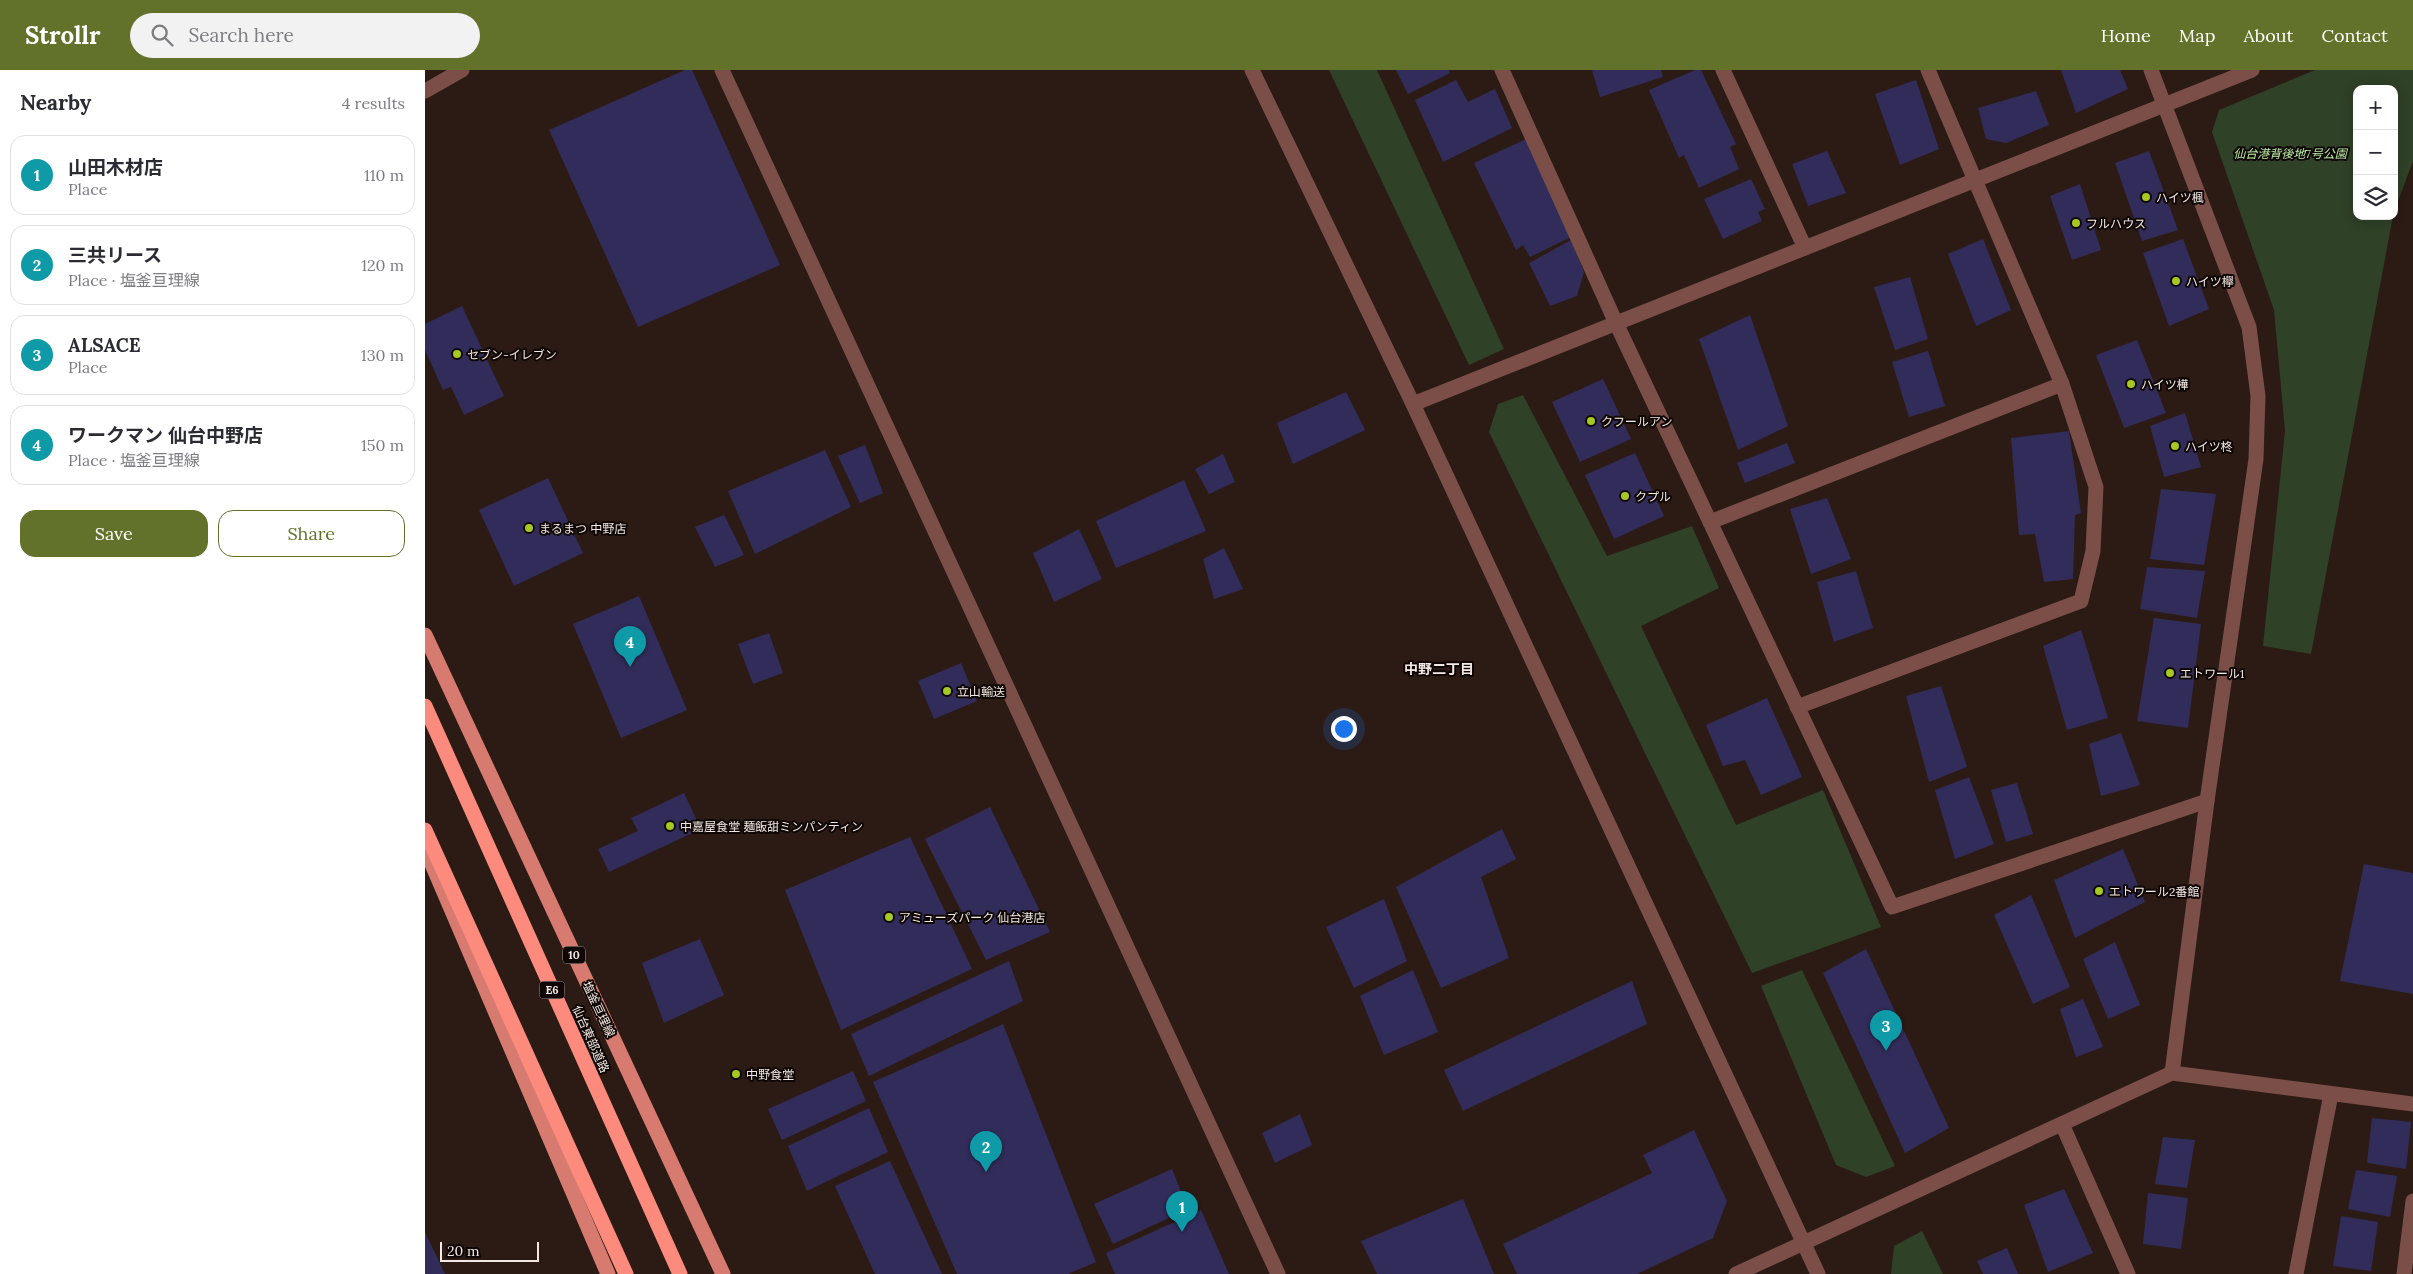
<!DOCTYPE html>
<meta charset="utf-8">
<style>
body{margin:0;font-family:Lora,"Noto Sans JP",serif;background:#f2f2f3;color:#2b2b33}
.controls{position:absolute;right:15px;top:15px;display:grid;overflow:hidden;border-radius:10px;box-shadow:0 2px 12px #0003}
.controls button{width:45px;height:45px;display:grid;place-items:center;padding:0;border:0;border-bottom:1px solid #e1e1e2;background:#fff;color:#2b2b33;font:25px sans-serif}
.scale{position:absolute;left:15px;bottom:12px;width:99px;box-sizing:border-box;padding-left:5px;border:2px solid #f3e8e3;border-top:0;font-size:14px;line-height:18px;white-space:nowrap;color:#f3e8e3;-webkit-text-stroke:4px #0e0705;paint-order:stroke}
.you{position:absolute;left:918px;top:658px;width:18px;height:18px;margin:-12px;border:4px solid #fff;border-radius:50%;background:#1a73e8;box-shadow:0 0 0 8px #1a73e833}
.badge{display:grid;place-items:center;width:32px;height:32px;border-radius:50%;background:#62722b;color:#fff;font-size:16px;font-weight:700}
.pin{position:absolute;translate:-50% -41px;filter:drop-shadow(0 1px 2px #0008)}
.pin::after{content:'';position:absolute;top:26px;width:18px;height:15px;background:inherit;clip-path:polygon(0 0,100% 0,50% 100%)}
.list{margin:0;padding:0;list-style:none}
h2{display:flex;justify-content:space-between;align-items:center;height:65px;margin:0;padding:0 20px;font-size:21px}
h2 small{font-size:16px;font-weight:400;color:#7c7c81}
.list li{display:grid;grid-template-columns:32px 1fr auto;gap:15px;align-items:center;box-sizing:border-box;height:80px;margin:0 10px 10px;padding:0 10px;border:1px solid #e1e1e2;border-radius:15px}
.list b{display:block;font-size:19px;white-space:nowrap}
.list p{margin:0;font-size:16px;white-space:nowrap;color:#7c7c81}
.list em{font-size:16px;font-style:normal;color:#7c7c81}
.actions{display:flex;gap:10px;padding:15px 20px}
.actions a{flex:1;padding:11px 0;border:1px solid #62722b;border-radius:15px;text-align:center;font-size:18px;color:#62722b}
.actions .main{background:#62722b;color:#fff}
.icon{flex:none;width:28px;height:28px;fill:none;stroke:currentColor;stroke-width:2;stroke-linecap:round;stroke-linejoin:round}
.map{position:relative;flex:none;width:1988px;height:1204px;overflow:hidden}
header{display:flex;align-items:center;gap:30px;box-sizing:border-box;height:70px;padding:0 25px;background:#62722b;color:#fff}
header strong{font-size:24px}
nav{display:flex;gap:28px;margin-inline-start:auto;font-size:18px}
.search{width:350px;height:45px;background:#f2f2f3;display:flex;align-items:center;gap:12px;box-sizing:border-box;padding:0 18px;border-radius:28px;color:#7c7c81;font-size:19px}
main{display:flex}
aside{flex:1;background:#fff}
.map>svg:first-child{display:block}
.green{fill:#2f4127}
.building{fill:#322c5a}
.lines{fill:none;stroke-linecap:round;stroke-linejoin:round}
.minor{stroke:#7b4e48;stroke-width:15}
.major{stroke:#d77a6f;stroke-width:15}
.highway{stroke:#fc8b7e;stroke-width:15}
.poi-dot{fill:#a6c821;stroke:#0e0705;stroke-width:2}
.labels{text-anchor:middle;dominant-baseline:central;stroke-width:4;stroke-linejoin:round;paint-order:stroke}
.shield{fill:#0e0705;stroke:#aea4a0;stroke-width:1}
.shield-label{font-size:11px;font-weight:bold;fill:#f3e8e3}
.park-label{font-size:12px;font-style:italic;fill:#bbeda5;stroke:#0e0705}
.poi-label{font-size:12px;fill:#f3e8e3;stroke:#0e0705;text-anchor:start}
.street-label{font-size:12px;fill:#f3e8e3;stroke:#0e0705}
.neighbourhood-label{font-size:14px;font-weight:bold;fill:#f3e8e3;stroke:#0e0705}
</style>
<header>
<strong>Strollr</strong>
<div class="search"><svg class="icon" aria-label="search" viewBox="0 0 24 24"><circle cx="10" cy="10" r="6"/><path d="M15 15l6 6"/></svg>Search here</div>
<nav><a>Home</a><a>Map</a><a>About</a><a>Contact</a></nav>
</header>
<main>
<aside>
<h2>Nearby<small>4 results</small></h2>
<ul class="list">
<li><span class="badge" style="background:#0f9aa8">1</span><div><b>山田木材店</b><p>Place</p></div><em>110 m</em></li>
<li><span class="badge" style="background:#0f9aa8">2</span><div><b>三共リース</b><p>Place · 塩釜亘理線</p></div><em>120 m</em></li>
<li><span class="badge" style="background:#0f9aa8">3</span><div><b>ALSACE</b><p>Place</p></div><em>130 m</em></li>
<li><span class="badge" style="background:#0f9aa8">4</span><div><b>ワークマン 仙台中野店</b><p>Place · 塩釜亘理線</p></div><em>150 m</em></li>
</ul>
<div class="actions"><a class="main">Save</a><a>Share</a></div>
</aside>
<div class="map">
<svg width="1988" height="1204" viewBox="0 0 1988 1204">
<rect width="100%" height="100%" fill="#2b1b14"/>
<g class="green">
<path d="M904,0H952L1079,279L1044,295Z"/>
<path d="M1890,0H1988V91L1969,142V19H1932V146H1968L1886,584L1838,576L1860,361L1849,240L1787,62L1794,40Z"/>
<path d="M1098,325L1182,486L1267,456L1294,518L1216,556L1311,755L1398,720L1456,857L1327,903L1064,362L1073,334Z"/>
<path d="M1377,900L1470,1096L1441,1107L1411,1095L1336,916Z"/>
<path d="M1497,1161L1518,1204H1466L1469,1176Z"/>
</g>
<g class="building">
<path d="M260,0H267L355,195L213,257L124,60Z"/>
<path d="M971,0H1024L1025,3L983,24Z"/>
<path d="M1167,0H1236L1238,7L1175,27Z"/>
<path d="M1270,0H1276L1311,74L1305,77L1314,99L1274,118L1259,85L1254,88L1224,20Z"/>
<path d="M1636,0H1695L1703,19L1651,43Z"/>
<path d="M1031,10L1043,32L1070,19L1087,58L1018,92L990,30Z"/>
<path d="M1491,10L1514,79L1475,95L1450,24Z"/>
<path d="M1611,21L1624,55L1581,73L1561,69L1553,38Z"/>
<path d="M1101,69L1146,167L1105,187L1098,175L1091,180L1049,93Z"/>
<path d="M1402,81L1421,123L1383,136L1367,94Z"/>
<path d="M1724,81L1753,160L1717,171L1690,93Z"/>
<path d="M1326,109L1340,139L1333,142L1337,151L1298,169L1279,129Z"/>
<path d="M1655,114L1676,180L1647,190L1625,126Z"/>
<path d="M1558,169L1586,240L1551,256L1523,184Z"/>
<path d="M1758,169L1784,239L1744,256L1718,183Z"/>
<path d="M1146,170L1159,202L1152,226L1125,236L1104,193Z"/>
<path d="M1485,207L1503,269L1470,280L1449,217Z"/>
<path d="M37,236L79,326L39,345L26,317L18,320L0,280V254Z"/>
<path d="M1325,245L1363,356L1313,380L1274,269Z"/>
<path d="M1712,270L1741,343L1699,358L1671,285Z"/>
<path d="M1503,281L1520,336L1484,347L1467,292Z"/>
<path d="M1178,309L1206,369L1155,392L1127,332Z"/>
<path d="M921,322L940,360L868,394L852,353Z"/>
<path d="M1760,343L1776,397L1739,407L1725,356Z"/>
<path d="M1644,361L1656,443L1650,445L1648,509L1619,512L1610,464L1594,465L1586,368Z"/>
<path d="M1362,373L1370,393L1320,413L1312,393Z"/>
<path d="M440,375L458,423L435,433L413,386Z"/>
<path d="M400,380L426,437L330,484L303,421Z"/>
<path d="M1210,383L1239,446L1189,469L1160,405Z"/>
<path d="M798,384L810,412L784,424L770,399Z"/>
<path d="M123,408L158,483L89,516L54,440Z"/>
<path d="M759,410L781,461L691,498L671,451Z"/>
<path d="M1736,419L1791,424L1779,495L1725,489Z"/>
<path d="M1402,428L1426,489L1386,504L1365,439Z"/>
<path d="M299,445L319,485L290,497L270,457Z"/>
<path d="M654,459L677,509L629,532L608,483Z"/>
<path d="M799,478L818,519L789,529L778,489Z"/>
<path d="M1722,497L1780,501L1772,548L1715,539Z"/>
<path d="M1431,501L1448,558L1409,572L1392,512Z"/>
<path d="M214,526L262,640L196,668L148,554Z"/>
<path d="M1729,548L1776,554L1763,658L1712,651Z"/>
<path d="M1656,560L1683,648L1642,660L1618,576Z"/>
<path d="M344,563L358,603L328,614L313,574Z"/>
<path d="M536,593L552,631L509,649L493,611Z"/>
<path d="M1516,616L1542,697L1504,712L1481,626Z"/>
<path d="M1342,628L1377,707L1336,725L1320,690L1298,696L1281,655Z"/>
<path d="M1696,663L1715,715L1676,726L1664,674Z"/>
<path d="M1544,707L1569,774L1530,789L1510,720Z"/>
<path d="M1592,713L1608,764L1581,772L1566,720Z"/>
<path d="M259,723L276,759L184,802L173,779L213,761L206,748Z"/>
<path d="M565,737L625,862L561,890L500,769Z"/>
<path d="M1077,759L1091,789L1056,807L1084,888L1016,918L971,817Z"/>
<path d="M485,767L547,899L416,960L360,820Z"/>
<path d="M1698,779L1720,832L1650,868L1629,810Z"/>
<path d="M1939,794L1988,803V924L1915,911Z"/>
<path d="M1606,825L1645,917L1608,934L1569,845Z"/>
<path d="M959,829L982,891L929,918L901,857Z"/>
<path d="M275,869L299,925L239,953L217,893Z"/>
<path d="M1690,872L1715,935L1683,949L1658,889Z"/>
<path d="M1441,879L1524,1058L1480,1083L1398,903Z"/>
<path d="M584,891L598,931L444,1006L426,964Z"/>
<path d="M988,900L1013,962L959,985L935,926Z"/>
<path d="M1207,911L1222,954L1038,1041L1019,1000Z"/>
<path d="M1658,929L1678,977L1651,987L1635,939Z"/>
<path d="M578,954L671,1192L643,1204H532L448,1012Z"/>
<path d="M428,1001L441,1031L357,1070L343,1039Z"/>
<path d="M444,1038L463,1082L382,1121L363,1076Z"/>
<path d="M875,1044L887,1075L850,1093L837,1063Z"/>
<path d="M1947,1048L1986,1052L1981,1099L1942,1093Z"/>
<path d="M1269,1060L1302,1131L1288,1168L1212,1204H1092L1078,1174L1227,1103L1218,1085Z"/>
<path d="M1738,1067L1770,1070L1762,1118L1730,1114Z"/>
<path d="M465,1091L517,1204H450L410,1116Z"/>
<path d="M747,1099L763,1139L688,1174L669,1134Z"/>
<path d="M1931,1100L1972,1106L1965,1147L1923,1139Z"/>
<path d="M1639,1119L1668,1183L1623,1202L1599,1135Z"/>
<path d="M1723,1123L1763,1128L1756,1179L1718,1174Z"/>
<path d="M1038,1129L1069,1204H952L936,1171Z"/>
<path d="M776,1140L804,1204H690L681,1183Z"/>
<path d="M1916,1146L1953,1152L1946,1201L1908,1196Z"/>
<path d="M0,1162L20,1204H0Z"/>
<path d="M1582,1178L1593,1204H1558L1552,1191Z"/>
</g>
<g class="lines">
<g class="minor">
<path d="M297,0L853,1204"/>
<path d="M827,0L988,334L1393,1204"/>
<path d="M1077,0L1191,253L1467,837L1782,731"/>
<path d="M1298,0L1380,178"/>
<path d="M1726,0L1824,257L1833,326L1831,389L1782,731L1747,1003"/>
<path d="M0,21L37,0"/>
<path d="M988,334L1827,0"/>
<path d="M1285,452L1637,314"/>
<path d="M1372,637L1656,531L1668,481L1671,417L1637,314L1503,0"/>
<path d="M1637,1054L1703,1204"/>
<path d="M1311,1204L1747,1003L1988,1034"/>
<path d="M1871,1204L1906,1024"/>
<path d="M1979,1204L1988,1131"/>
</g>
<g class="major">
<path d="M0,565L298,1204"/>
<path d="M0,778L183,1204"/>
</g>
<g class="highway">
<path d="M0,636L255,1204"/>
<path d="M0,760L201,1204"/>
</g>
</g>
<g class="poi-dot">
<circle cx="1721" cy="127" r="5"/>
<circle cx="1651" cy="153" r="5"/>
<circle cx="1751" cy="211" r="5"/>
<circle cx="32" cy="284" r="5"/>
<circle cx="1706" cy="314" r="5"/>
<circle cx="1166" cy="351" r="5"/>
<circle cx="1750" cy="376" r="5"/>
<circle cx="1200" cy="426" r="5"/>
<circle cx="104" cy="458" r="5"/>
<circle cx="1745" cy="603" r="5"/>
<circle cx="522" cy="621" r="5"/>
<circle cx="245" cy="756" r="5"/>
<circle cx="1674" cy="821" r="5"/>
<circle cx="464" cy="847" r="5"/>
<circle cx="311" cy="1004" r="5"/>
</g>
<g class="labels">
<g class="shield">
<rect x="138" y="876.5" width="22" height="17" rx="4"/>
<rect x="114.5" y="911.5" width="25" height="17" rx="4"/>
</g>
<g class="shield-label">
<text x="149" y="885">10</text>
<text x="127" y="920">E6</text>
</g>
<g class="park-label">
<text x="1865" y="83">仙台港背後地7号公園</text>
</g>
<g class="poi-label">
<text x="1731" y="127">ハイツ楓</text>
<text x="1661" y="153">フルハウス</text>
<text x="1761" y="211">ハイツ欅</text>
<text x="42" y="284">セブン-イレブン</text>
<text x="1716" y="314">ハイツ樺</text>
<text x="1176" y="351">クフールアン</text>
<text x="1760" y="376">ハイツ柊</text>
<text x="1210" y="426">クプル</text>
<text x="114" y="458">まるまつ 中野店</text>
<text x="1755" y="603">エトワール1</text>
<text x="532" y="621">立山輸送</text>
<text x="255" y="756">中嘉屋食堂 麺飯甜ミンパンティン</text>
<text x="1684" y="821">エトワール2番館</text>
<text x="474" y="847">アミューズパーク 仙台港店</text>
<text x="321" y="1004">中野食堂</text>
</g>
<g class="street-label">
<text transform="translate(174 939) rotate(65)">塩釜亘理線</text>
<text transform="translate(166 969) rotate(66)">仙台東部道路</text>
</g>
<g class="neighbourhood-label">
<text x="1014" y="599">中野二丁目</text>
</g>
</g>
</svg>
<div class="controls">
<button>+</button>
<button>−</button>
<button><svg class="icon" aria-label="layers" viewBox="0 0 24 24"><path d="M12 4l9 5-9 5-9-5zM3 14l9 5 9-5"/></svg></button>
</div>
<div class="scale">20 m</div>
<div class="you"></div>
<div class="pin badge" style="left:757px;top:1162px;background:#0f9aa8">1</div>
<div class="pin badge" style="left:561px;top:1102px;background:#0f9aa8">2</div>
<div class="pin badge" style="left:1461px;top:981px;background:#0f9aa8">3</div>
<div class="pin badge" style="left:205px;top:597px;background:#0f9aa8">4</div>
</div>
</main>
